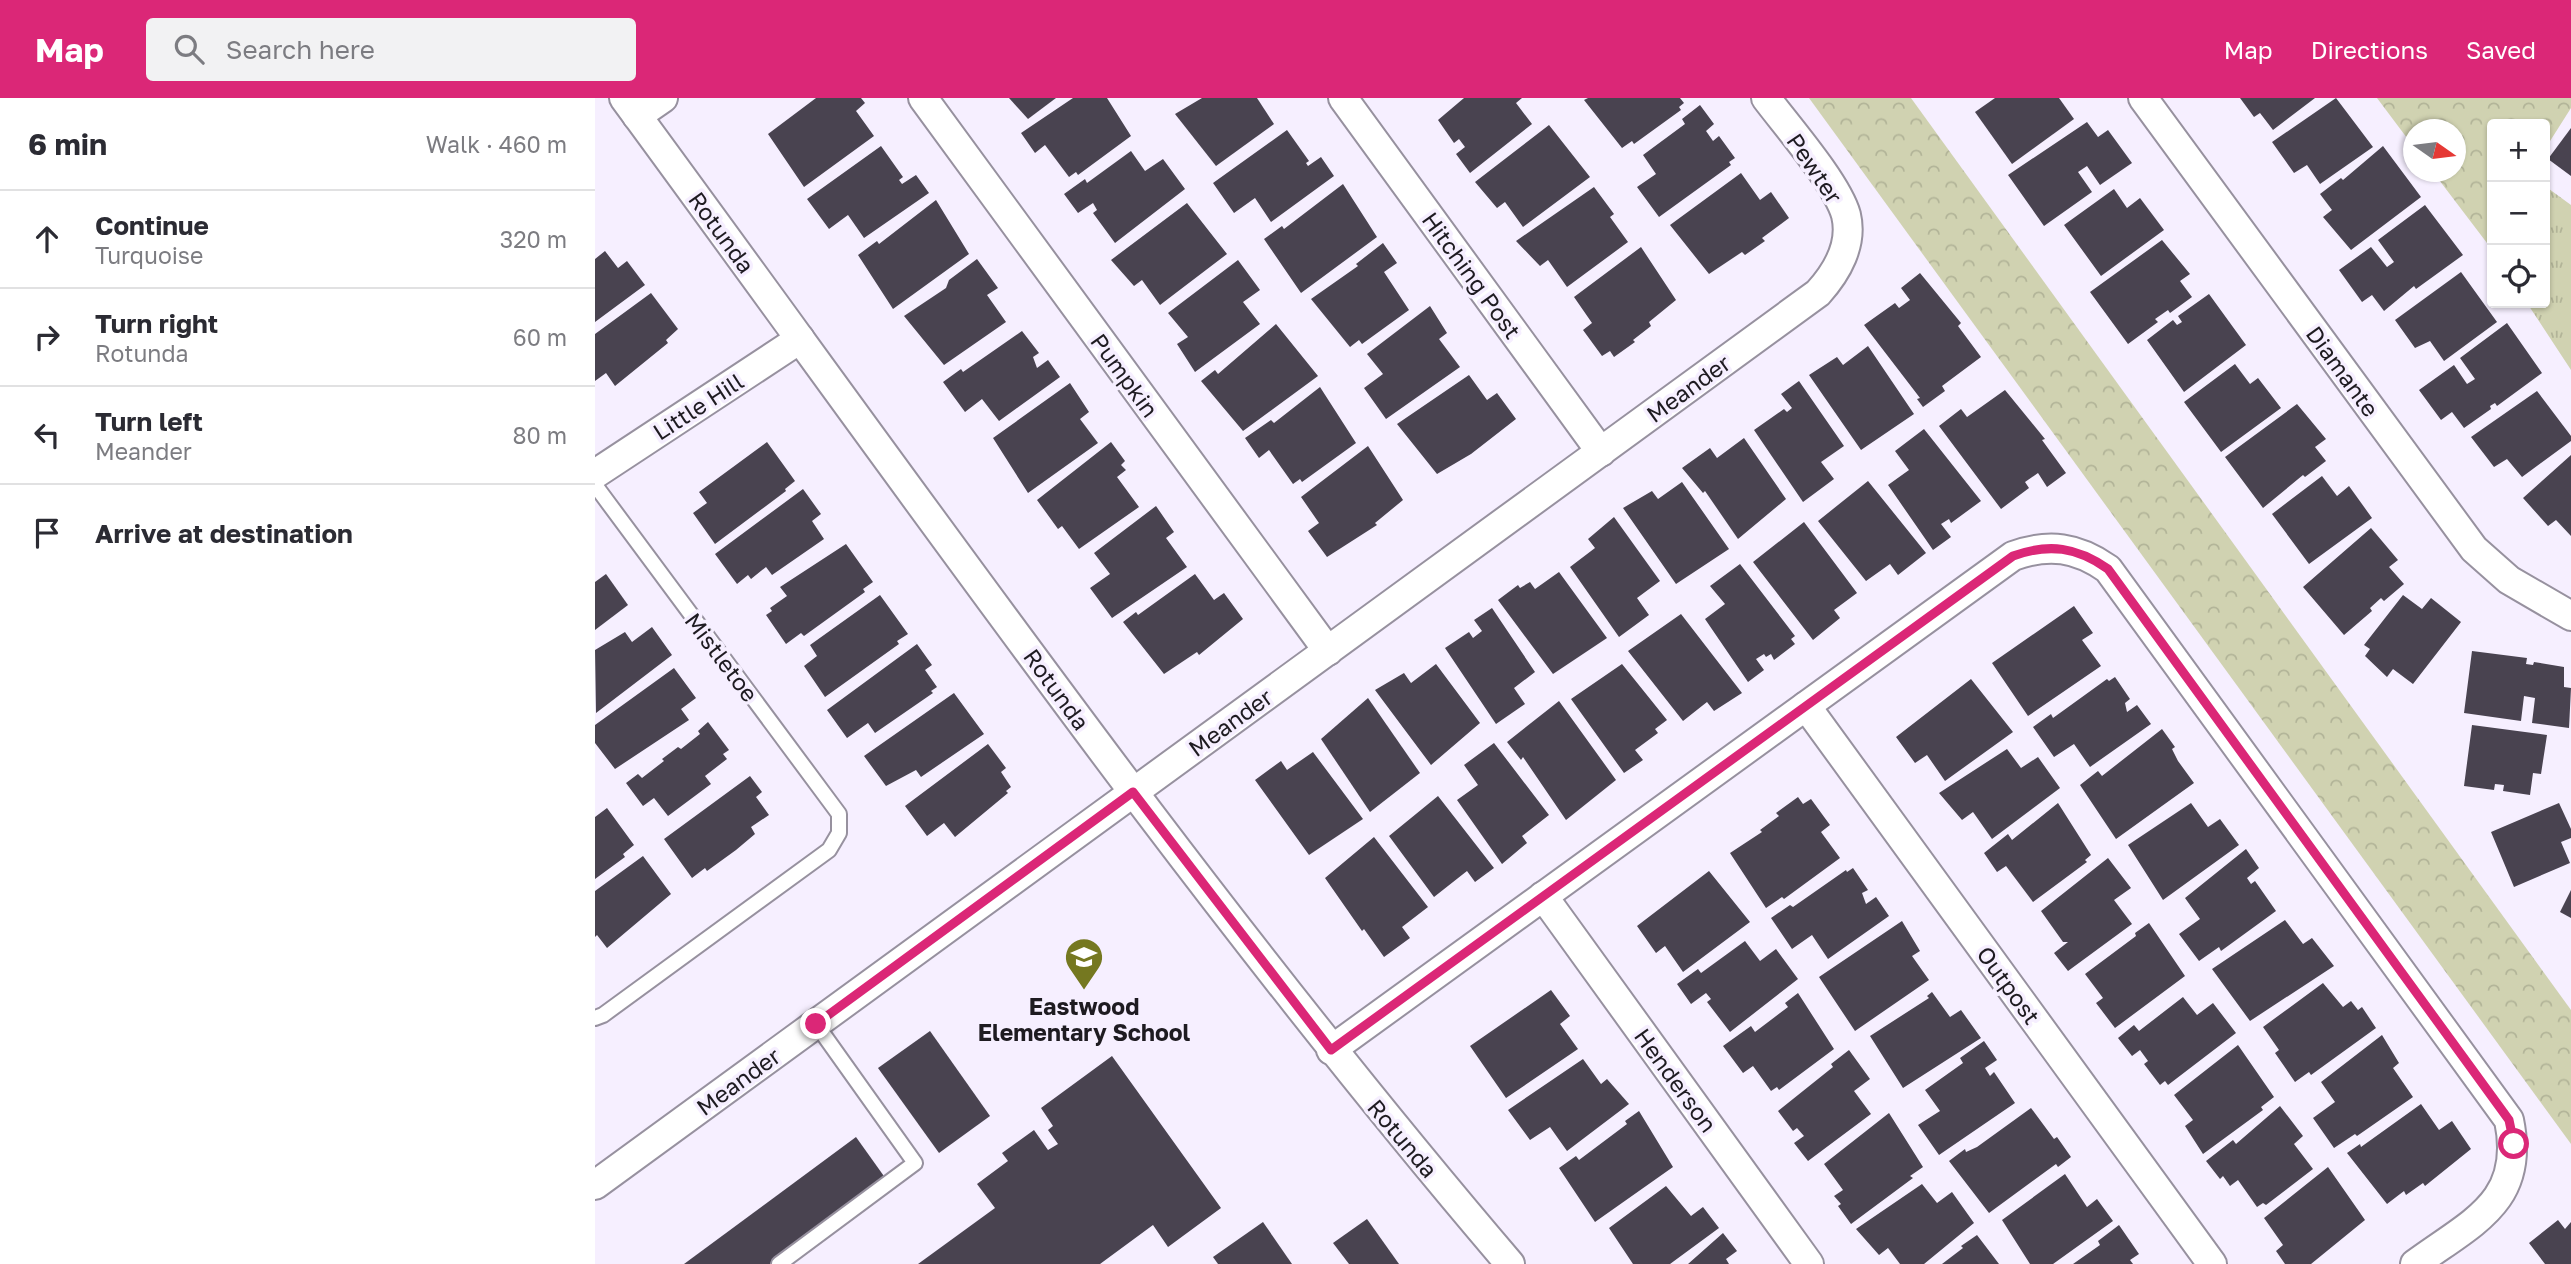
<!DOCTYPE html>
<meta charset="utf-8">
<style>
body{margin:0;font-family:"Golos Text",sans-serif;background:#f2f2f3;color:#2b2b33}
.controls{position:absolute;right:21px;top:21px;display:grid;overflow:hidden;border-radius:7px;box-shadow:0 2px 5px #0004}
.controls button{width:63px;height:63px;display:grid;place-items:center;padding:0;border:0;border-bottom:2px solid #e1e1e2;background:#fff;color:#2b2b33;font:35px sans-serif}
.compass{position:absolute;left:1808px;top:21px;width:63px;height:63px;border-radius:50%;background:#fff;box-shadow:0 2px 5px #0004;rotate:104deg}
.stop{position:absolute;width:21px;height:21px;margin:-16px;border:5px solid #db2777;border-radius:50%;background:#fff}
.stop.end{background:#db2777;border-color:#fff;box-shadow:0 2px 7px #0008}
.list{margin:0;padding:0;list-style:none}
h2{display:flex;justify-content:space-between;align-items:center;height:91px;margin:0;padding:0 28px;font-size:30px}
h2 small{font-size:23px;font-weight:400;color:#7c7c81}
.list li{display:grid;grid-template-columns:46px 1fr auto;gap:21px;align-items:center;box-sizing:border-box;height:98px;padding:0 28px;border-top:2px solid #e1e1e2}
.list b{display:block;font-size:26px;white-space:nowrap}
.list p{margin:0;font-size:23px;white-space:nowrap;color:#7c7c81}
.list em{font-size:23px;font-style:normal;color:#7c7c81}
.icon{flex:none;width:38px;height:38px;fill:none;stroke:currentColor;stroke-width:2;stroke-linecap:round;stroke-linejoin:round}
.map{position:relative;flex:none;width:1976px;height:1166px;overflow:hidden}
header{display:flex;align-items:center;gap:42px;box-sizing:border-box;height:98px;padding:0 35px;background:#db2777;color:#fff}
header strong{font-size:33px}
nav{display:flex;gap:38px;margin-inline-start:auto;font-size:24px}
.search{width:490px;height:63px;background:#f2f2f3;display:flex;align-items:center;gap:18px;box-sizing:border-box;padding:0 24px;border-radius:7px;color:#7c7c81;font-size:26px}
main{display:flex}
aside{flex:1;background:#fff}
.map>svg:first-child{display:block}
.grass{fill:url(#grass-tufts)}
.park{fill:url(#park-crowns)}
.building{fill:#494350}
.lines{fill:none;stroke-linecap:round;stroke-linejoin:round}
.service-casing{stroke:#97919f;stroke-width:18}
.minor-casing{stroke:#97919f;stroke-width:32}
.service{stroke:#fff;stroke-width:14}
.minor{stroke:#fff;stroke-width:28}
.route{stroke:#db2777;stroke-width:9}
.labels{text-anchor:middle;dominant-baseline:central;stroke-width:7;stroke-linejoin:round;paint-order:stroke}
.street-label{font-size:23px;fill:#1e1b21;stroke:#f6efff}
.poi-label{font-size:23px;font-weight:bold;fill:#1e1b21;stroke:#f6efff}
</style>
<header>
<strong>Map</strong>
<div class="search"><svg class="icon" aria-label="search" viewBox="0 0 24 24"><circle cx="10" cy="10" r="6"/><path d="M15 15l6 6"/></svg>Search here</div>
<nav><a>Map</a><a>Directions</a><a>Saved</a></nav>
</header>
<main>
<aside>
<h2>6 min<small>Walk · 460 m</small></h2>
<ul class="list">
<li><svg class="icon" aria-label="ahead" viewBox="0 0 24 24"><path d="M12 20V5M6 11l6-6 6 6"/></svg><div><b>Continue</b><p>Turquoise</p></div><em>320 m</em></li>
<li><svg class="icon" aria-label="right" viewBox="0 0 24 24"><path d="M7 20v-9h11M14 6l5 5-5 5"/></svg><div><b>Turn right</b><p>Rotunda</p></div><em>60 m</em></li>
<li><svg class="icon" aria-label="left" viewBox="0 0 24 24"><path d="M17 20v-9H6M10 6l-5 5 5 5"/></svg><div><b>Turn left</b><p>Meander</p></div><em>80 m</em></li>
<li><svg class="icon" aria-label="arrive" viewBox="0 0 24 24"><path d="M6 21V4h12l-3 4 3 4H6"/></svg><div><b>Arrive at destination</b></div></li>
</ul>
</aside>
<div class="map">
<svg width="1976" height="1166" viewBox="0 0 1976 1166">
<defs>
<pattern id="grass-tufts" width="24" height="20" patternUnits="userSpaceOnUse" patternTransform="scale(1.75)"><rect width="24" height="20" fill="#d0d2b1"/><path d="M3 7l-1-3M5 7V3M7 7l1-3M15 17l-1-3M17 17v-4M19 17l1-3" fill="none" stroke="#b2b498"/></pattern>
<pattern id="park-crowns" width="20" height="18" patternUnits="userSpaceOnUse" patternTransform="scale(1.75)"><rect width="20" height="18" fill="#d0d2b1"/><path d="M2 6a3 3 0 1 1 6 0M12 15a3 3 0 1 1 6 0" fill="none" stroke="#b2b498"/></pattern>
</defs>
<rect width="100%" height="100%" fill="#f6efff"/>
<path class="grass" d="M1950,88L1976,107V272L1932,205H1950Z"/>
<g class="park">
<path d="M1214,0H1316L1976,912V1046Z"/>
<path d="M1782,0H1976V10L1950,51V26H1897L1895,149L1838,74H1860V32H1818V48Z"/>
</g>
<g class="building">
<path d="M221,0H266L270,5L261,13L279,38L209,89L173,36Z"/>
<path d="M414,0H461L433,21Z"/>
<path d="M478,0H512L536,38L483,77L481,74L474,79L450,47L440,55L426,35Z"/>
<path d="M607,0H662L679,26L621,68L580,16Z"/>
<path d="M869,0H927L921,5L937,26L875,75L861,56L870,49L864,41L859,45L843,22Z"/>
<path d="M993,0H1085L1089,5L1084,9L1086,12L1039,46L1037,43L1027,50L989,2Z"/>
<path d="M1400,0H1464L1479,21L1417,66L1380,14Z"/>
<path d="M1645,0H1720L1678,32L1665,15L1659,19Z"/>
<path d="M1741,0L1778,49L1725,86L1712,67L1699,75L1677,44Z"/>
<path d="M1105,7L1119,26L1111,33L1118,43L1124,38L1140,60L1134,64L1136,67L1064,119L1042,89L1061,76L1048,57L1090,26L1087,21Z"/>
<path d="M1492,24L1503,39L1513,32L1537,65L1505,87L1492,68L1483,74L1497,94L1449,128L1413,77Z"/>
<path d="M954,27L995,79L928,129L910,104L902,110L880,84Z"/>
<path d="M1976,30V78L1953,61Z"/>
<path d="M692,32L714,63L711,65L713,68L726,59L739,78L676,124L660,100L639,115L618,85Z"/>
<path d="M286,48L308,79L304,82L307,86L321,77L334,95L269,140L253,117L234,131L212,101Z"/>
<path d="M1788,48L1826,99L1756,152L1728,119L1737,112L1725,96L1746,80L1748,82Z"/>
<path d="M536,53L550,73L568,61L590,91L520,145L498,115L502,112L498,105L483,115L469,96L490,81L492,85Z"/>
<path d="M1146,75L1165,102L1176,94L1194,120L1167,140L1170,143L1150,157L1147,154L1114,176L1075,127Z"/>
<path d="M748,86L782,139L706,195L669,141L687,128L689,131Z"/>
<path d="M999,89L1019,116L1015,119L1033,144L972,189L953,162L945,168L921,143Z"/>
<path d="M1519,91L1532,110L1545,100L1569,132L1506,178L1469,127Z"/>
<path d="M341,102L374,156L298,211L263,157L282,143L284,146Z"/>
<path d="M592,105L632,156L565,207L547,182L539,188L516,162Z"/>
<path d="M1830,107L1868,157L1821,191L1819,188L1789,213L1777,197L1767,204L1744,172L1776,149L1792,169L1799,164L1783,142Z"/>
<path d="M1567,142L1595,176L1585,183L1597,199L1575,215L1573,212L1560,221L1563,224L1533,246L1495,194Z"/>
<path d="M788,145L802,165L789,174L814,212L767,246L764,242L755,249L716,201L763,168L761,166Z"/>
<path d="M1046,149L1081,202L1054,224L1056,228L1038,242L1040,244L1019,259L1015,253L1007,258L988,232L997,225L979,199Z"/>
<path d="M10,153L23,170L32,163L50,187L0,224V161Z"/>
<path d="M382,161L403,190L392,197L411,224L349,267L309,218L351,190L354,182Z"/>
<path d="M643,162L665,192L648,204L665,226L600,274L582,246L593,239L573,215Z"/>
<path d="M1866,174L1902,224L1849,263L1835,243L1820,250L1800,222Z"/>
<path d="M1325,175L1366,225L1363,228L1386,259L1347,288L1350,293L1328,309L1322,301L1325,300L1269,227L1300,205L1304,210L1315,202L1306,190Z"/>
<path d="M56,195L83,231L71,242L73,245L20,288L11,275L0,283V236Z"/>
<path d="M1614,196L1651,247L1589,294L1552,242L1578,222L1582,227L1587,224L1583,218Z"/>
<path d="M835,208L852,235L844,241L865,269L791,321L769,290L788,276L772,256Z"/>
<path d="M1912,225L1947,275L1902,308L1900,305L1895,308L1896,311L1869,330L1857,314L1846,322L1824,292L1859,267L1872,286L1880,281L1865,260Z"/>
<path d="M681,226L723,278L648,333L606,283L620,272L623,276Z"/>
<path d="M427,233L444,255L438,259L442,270L453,262L465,279L404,323L387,301L370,314L348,284L366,271L368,274Z"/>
<path d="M1273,248L1319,316L1266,352L1214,277L1242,259L1248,267Z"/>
<path d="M1640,266L1655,286L1663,280L1686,310L1626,354L1589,304Z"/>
<path d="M874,277L892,302L902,295L921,321L876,356L842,376L802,326Z"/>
<path d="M1204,283L1249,348L1226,364L1239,381L1208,404L1159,332L1189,311L1192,314L1197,310L1186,296Z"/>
<path d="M475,285L494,314L485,321L503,345L433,395L398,340Z"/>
<path d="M725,289L761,345L707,384L705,381L698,386L674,352L664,360L650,340L676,322L679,325Z"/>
<path d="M1410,292L1450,341L1447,342L1471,375L1452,389L1443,375L1430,384L1434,390L1406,411L1344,328L1366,311L1372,319Z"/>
<path d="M1942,293L1976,338V343L1927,379L1912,361L1899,369L1876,339Z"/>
<path d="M1702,306L1731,341L1720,349L1731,363L1710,379L1708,377L1668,410L1630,359Z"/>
<path d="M1329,331L1386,403L1356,425L1354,421L1346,426L1356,439L1338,452L1293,387L1314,372L1300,353Z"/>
<path d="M1149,340L1191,401L1143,441L1110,393L1108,395L1087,370L1115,350L1122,360Z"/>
<path d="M172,344L200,383L190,391L191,393L120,446L98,415L112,405L104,394Z"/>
<path d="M516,344L530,363L526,367L531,372L522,379L544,409L484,451L467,428L463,431L442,402Z"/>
<path d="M773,348L808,402L780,425L782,427L732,459L713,433L724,425L706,399Z"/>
<path d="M1976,357V438L1961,422L1953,428L1928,400Z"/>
<path d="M1727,378L1742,398L1754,388L1777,420L1714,466L1677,416Z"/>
<path d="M1273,383L1331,455L1303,477L1295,466L1271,483L1223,423Z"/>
<path d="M1087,384L1134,451L1081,486L1028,410L1057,393L1063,401Z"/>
<path d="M208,391L226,416L217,423L229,441L177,477L171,469L156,481L153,477L142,486L120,456Z"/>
<path d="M561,408L579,434L571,440L592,469L517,520L495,490L515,476L499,455Z"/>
<path d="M1019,419L1065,483L1042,500L1054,517L1024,539L975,469L1000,450L993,441Z"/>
<path d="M1209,424L1262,495L1239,512L1245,520L1218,542L1158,464Z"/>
<path d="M1776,430L1803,462L1794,469L1809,486L1789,503L1786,500L1775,510L1777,513L1749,537L1708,489Z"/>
<path d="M251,446L278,484L268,491L270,494L209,538L206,535L191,546L171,517L177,513L175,510L192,498L185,489Z"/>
<path d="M1145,466L1200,538L1196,541L1200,546L1179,562L1176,556L1171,559L1169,556L1161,561L1169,572L1153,584L1110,521L1130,506L1115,488Z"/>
<path d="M964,474L1012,540L958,576L903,502L923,487L925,490L935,484L940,491Z"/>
<path d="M11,476L33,507L0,532V484Z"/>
<path d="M600,476L619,502L629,495L648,521L604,557L602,554L569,576L528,524L541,514L543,517Z"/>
<path d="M285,497L313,536L302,543L304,546L230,599L209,568L222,558L215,547Z"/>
<path d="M1808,497L1827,511L1836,500L1866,524L1818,586L1798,571L1792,579L1770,558L1775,551L1769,547Z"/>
<path d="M1479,508L1498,535L1487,542L1506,568L1433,618L1397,565Z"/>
<path d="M897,510L940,574L919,590L930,606L901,626L850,550L874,534L878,540L887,533L879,522Z"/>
<path d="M1086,516L1147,595L1119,613L1112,604L1088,623L1033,553Z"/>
<path d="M57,529L77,557L1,615L0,552L30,534L37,544Z"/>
<path d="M322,546L337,567L330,572L342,589L336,593L338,595L280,635L273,625L252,640L232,612Z"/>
<path d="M1877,553L1932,560L1931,566L1938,567L1939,564L1969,569V589L1976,590L1974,630L1937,625L1940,600L1929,598L1926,623L1869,615Z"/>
<path d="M841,566L885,625L836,667L780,592L809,575L816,585Z"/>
<path d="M1027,566L1072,622L1060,631L1063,635L1040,652L1048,662L1029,675L976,601Z"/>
<path d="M79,570L101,600L86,611L94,622L20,671L0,645V627Z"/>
<path d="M1520,579L1535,601L1530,605L1532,614L1542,607L1556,626L1495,669L1479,646L1459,659L1438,629L1456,616L1458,620L1512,581L1514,583Z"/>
<path d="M1376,581L1418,634L1350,683L1332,657L1320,665L1301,639Z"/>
<path d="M359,595L389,636L326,679L321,672L291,688L269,658Z"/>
<path d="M773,600L825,675L775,714L726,641Z"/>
<path d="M964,603L1021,682L971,722L928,659L926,662L912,644Z"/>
<path d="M113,624L134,652L128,656L132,661L110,678L116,686L73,718L59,700L48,708L31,685L43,676L47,680L69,663L67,661L83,649L86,651L105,636L103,633Z"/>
<path d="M1877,627L1952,637L1946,676L1938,675L1935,697L1908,693L1909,687L1900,686L1899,692L1869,688Z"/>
<path d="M1567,631L1580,649L1577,651L1583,663L1599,685L1521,741L1485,687L1503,673L1507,678Z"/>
<path d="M899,645L954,717L927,738L932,745L907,766L862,702L883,687L869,667Z"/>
<path d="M393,646L411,670L406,674L416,689L411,693L413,695L360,739L349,725L332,738L310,708Z"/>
<path d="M1412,651L1426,670L1443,659L1465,690L1397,741L1378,714L1367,722L1344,695Z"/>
<path d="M718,654L768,721L714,757L660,682L686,663L692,672Z"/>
<path d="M155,678L167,694L161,699L174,717L156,729L160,736L141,752L112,773L110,770L97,780L69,741Z"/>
<path d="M843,698L899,770L880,784L872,773L839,799L794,738Z"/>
<path d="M1203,699L1208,706L1216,701L1235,727L1226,734L1245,760L1189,801L1187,799L1171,810L1135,755L1167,734L1165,732L1184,718L1181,715Z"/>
<path d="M1463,705L1496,757L1490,762L1492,764L1438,804L1411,768L1402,774L1389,755L1413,736L1417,742Z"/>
<path d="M1596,705L1613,729L1625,721L1644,747L1568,802L1533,747Z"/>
<path d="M1964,705L1976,731V740L1966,744L1975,765L1919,789L1896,734Z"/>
<path d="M12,710L39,747L28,756L30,759L0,781V719Z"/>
<path d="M779,739L833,809L807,829L815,840L789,859L769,831L767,833L730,780Z"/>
<path d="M1651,751L1664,770L1652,780L1656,786L1660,783L1681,813L1626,853L1624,849L1604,863L1584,836L1605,821L1590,800Z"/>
<path d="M48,758L76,796L12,850L2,837L0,839V793Z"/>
<path d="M1513,760L1536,790L1519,802L1537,826L1473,873L1459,855L1473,844H1468L1446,813Z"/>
<path d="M1258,770L1273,792L1267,795L1271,806L1281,799L1294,818L1233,861L1217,837L1197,851L1176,820L1195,807L1198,809L1251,772L1252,774Z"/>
<path d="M1114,773L1155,824L1088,874L1070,848L1061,855L1042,828Z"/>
<path d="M1976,792V820L1965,814Z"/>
<path d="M1690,822L1708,846L1717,840L1739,868L1655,923L1617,871Z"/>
<path d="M1307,823L1325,853L1317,858L1334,882L1260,933L1224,879Z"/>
<path d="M1554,825L1590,878L1520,930L1501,905L1508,900L1490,876L1541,838L1540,835Z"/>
<path d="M1150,843L1165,863L1181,851L1203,881L1135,934L1112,904L1116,901L1111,895L1096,906L1082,886L1103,871L1106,875Z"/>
<path d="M1728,885L1748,909L1756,903L1763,912L1767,909L1781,930L1716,977L1714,974L1700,984L1680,955L1684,952L1668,929Z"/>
<path d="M956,892L975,918L965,926L983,951L911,1000L875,948Z"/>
<path d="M1337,894L1355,919L1366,912L1386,940L1308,990L1275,938L1334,900L1332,898Z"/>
<path d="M1203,895L1239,951L1184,992L1182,989L1176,993L1158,968L1148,975L1128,948L1156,928L1160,934L1193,909L1190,905Z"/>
<path d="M1588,899L1602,917L1618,905L1641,935L1573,987L1570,983L1565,987L1549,966L1553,963L1545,952L1537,958L1523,940L1539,927L1544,933Z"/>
<path d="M335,933L395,1018L344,1055L283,970Z"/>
<path d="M1787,937L1804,965L1798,970L1818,999L1762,1038L1760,1036L1739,1050L1718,1020L1740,1004L1726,984Z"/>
<path d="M1389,943L1402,962L1390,970L1395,978L1399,974L1420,1005L1344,1057L1323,1027L1345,1013L1330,992L1368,965L1365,960Z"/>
<path d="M1643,947L1679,999L1666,1009L1668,1012L1608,1056L1590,1028L1598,1022L1579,997Z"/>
<path d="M1254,952L1275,981L1259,993L1276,1016L1213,1063L1199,1045L1209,1038L1202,1030L1198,1033L1183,1013L1238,969L1236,966Z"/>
<path d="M517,958L626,1110L573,1149L558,1127L505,1166H323L400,1110L382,1086L413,1063L407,1055L439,1032L453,1052L463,1046L453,1032L458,1028L446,1010Z"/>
<path d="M988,961L1006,986L1012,981L1034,1006L972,1053L955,1029L935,1042L913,1012Z"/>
<path d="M1826,1006L1844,1032L1857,1023L1876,1051L1830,1088L1828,1085L1811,1097L1809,1093L1792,1106L1752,1055L1765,1046L1766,1049Z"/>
<path d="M1685,1008L1708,1038L1699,1046L1718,1071L1671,1107L1668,1105L1662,1109L1643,1082L1635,1088L1628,1078L1625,1081L1611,1063L1638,1042L1641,1046Z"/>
<path d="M1436,1010L1459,1041L1462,1039L1476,1059L1463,1069L1461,1066L1394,1115L1354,1063L1370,1051L1371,1054L1382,1049Z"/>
<path d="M1044,1013L1078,1069L1000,1124L964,1070L981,1058L984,1062L1032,1026L1030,1023Z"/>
<path d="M1294,1015L1328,1069L1315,1078L1318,1080L1256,1126L1243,1108L1246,1106L1239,1098L1248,1092L1229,1066Z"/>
<path d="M261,1039L296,1088L191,1166H89Z"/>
<path d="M1733,1069L1770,1122L1716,1166H1690L1681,1153L1688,1147L1669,1120Z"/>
<path d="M1470,1076L1492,1109L1502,1101L1518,1123L1458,1166H1435L1407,1122Z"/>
<path d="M1327,1086L1342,1105L1357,1094L1379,1125L1329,1166H1305L1293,1150L1284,1157L1261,1131Z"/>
<path d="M1071,1088L1096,1118L1108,1109L1124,1130L1075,1166H1038L1014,1130Z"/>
<path d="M772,1121L804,1166H754L738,1145Z"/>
<path d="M1963,1122L1970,1131L1976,1124V1166H1950L1934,1145Z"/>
<path d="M668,1124L697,1166H623L618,1159Z"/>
<path d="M1524,1127L1544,1156L1535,1162L1538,1166H1478L1505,1147L1503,1143Z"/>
<path d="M1128,1135L1142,1153L1131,1161L1134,1166H1093Z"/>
<path d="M1382,1137L1404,1166H1347L1368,1150L1366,1148Z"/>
</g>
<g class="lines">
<g class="service-casing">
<g id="service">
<path d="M0,387L244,716V735L234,752L8,917L0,920"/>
<path d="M184,1166L320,1065L221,926"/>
</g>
</g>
<g class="minor-casing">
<g id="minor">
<path d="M29,0C318,393 598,795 915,1166"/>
<path d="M328,0L733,553"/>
<path d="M748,0L1006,354"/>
<path d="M1548,0L1879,451L1914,482L1976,518"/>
<path d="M42,18L68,0"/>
<path d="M0,376L205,241"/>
<path d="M1211,608L1617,1166"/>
<path d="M948,798L1214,1166"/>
<path d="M736,952L1418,458C1454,445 1482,449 1513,471L1914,1022C1931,1104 1877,1124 1820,1166"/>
<path d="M0,1087L1223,195C1242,174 1258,146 1251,117C1242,85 1192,28 1171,0"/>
</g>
</g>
<use href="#service" class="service"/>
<use href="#minor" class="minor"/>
</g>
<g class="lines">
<path class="route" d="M221,926L538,694L736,952L1418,458C1454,445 1482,449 1513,471L1914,1022L1919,1046"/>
</g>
<defs>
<g id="school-pin" transform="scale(2.0125)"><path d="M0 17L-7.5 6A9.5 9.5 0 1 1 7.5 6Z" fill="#757820" stroke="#f6efff"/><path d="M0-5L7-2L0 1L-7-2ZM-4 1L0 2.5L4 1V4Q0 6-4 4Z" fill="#fff"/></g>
</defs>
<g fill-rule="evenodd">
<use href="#school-pin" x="489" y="859"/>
</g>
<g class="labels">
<g class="street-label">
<text transform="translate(1220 70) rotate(56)">Pewter</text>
<text transform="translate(127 134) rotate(54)">Rotunda</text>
<text transform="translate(877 177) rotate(54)">Hitching Post</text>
<text transform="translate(1748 273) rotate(54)">Diamante</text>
<text transform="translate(530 277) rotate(54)">Pumpkin</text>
<text transform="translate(1093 290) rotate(-36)">Meander</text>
<text transform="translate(103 308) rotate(-33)">Little Hill</text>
<text transform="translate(127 559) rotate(53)">Mistletoe</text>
<text transform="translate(462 591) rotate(54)">Rotunda</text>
<text transform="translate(635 624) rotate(-36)">Meander</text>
<text transform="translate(1414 887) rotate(54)">Outpost</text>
<text transform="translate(1081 982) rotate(54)">Henderson</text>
<text transform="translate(143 983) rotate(-36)">Meander</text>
<text transform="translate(808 1040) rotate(50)">Rotunda</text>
</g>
<g class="poi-label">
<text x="489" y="908">Eastwood<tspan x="489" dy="26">Elementary School</tspan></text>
</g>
</g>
</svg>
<div class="controls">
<button>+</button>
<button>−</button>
<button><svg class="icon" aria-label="locate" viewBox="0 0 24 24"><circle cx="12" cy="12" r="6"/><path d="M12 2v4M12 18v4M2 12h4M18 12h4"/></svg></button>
</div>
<svg class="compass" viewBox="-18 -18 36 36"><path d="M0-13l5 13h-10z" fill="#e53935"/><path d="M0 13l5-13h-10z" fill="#7c7c81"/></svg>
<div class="stop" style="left:1919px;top:1046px"></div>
<div class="stop end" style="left:221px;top:926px"></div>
</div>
</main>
